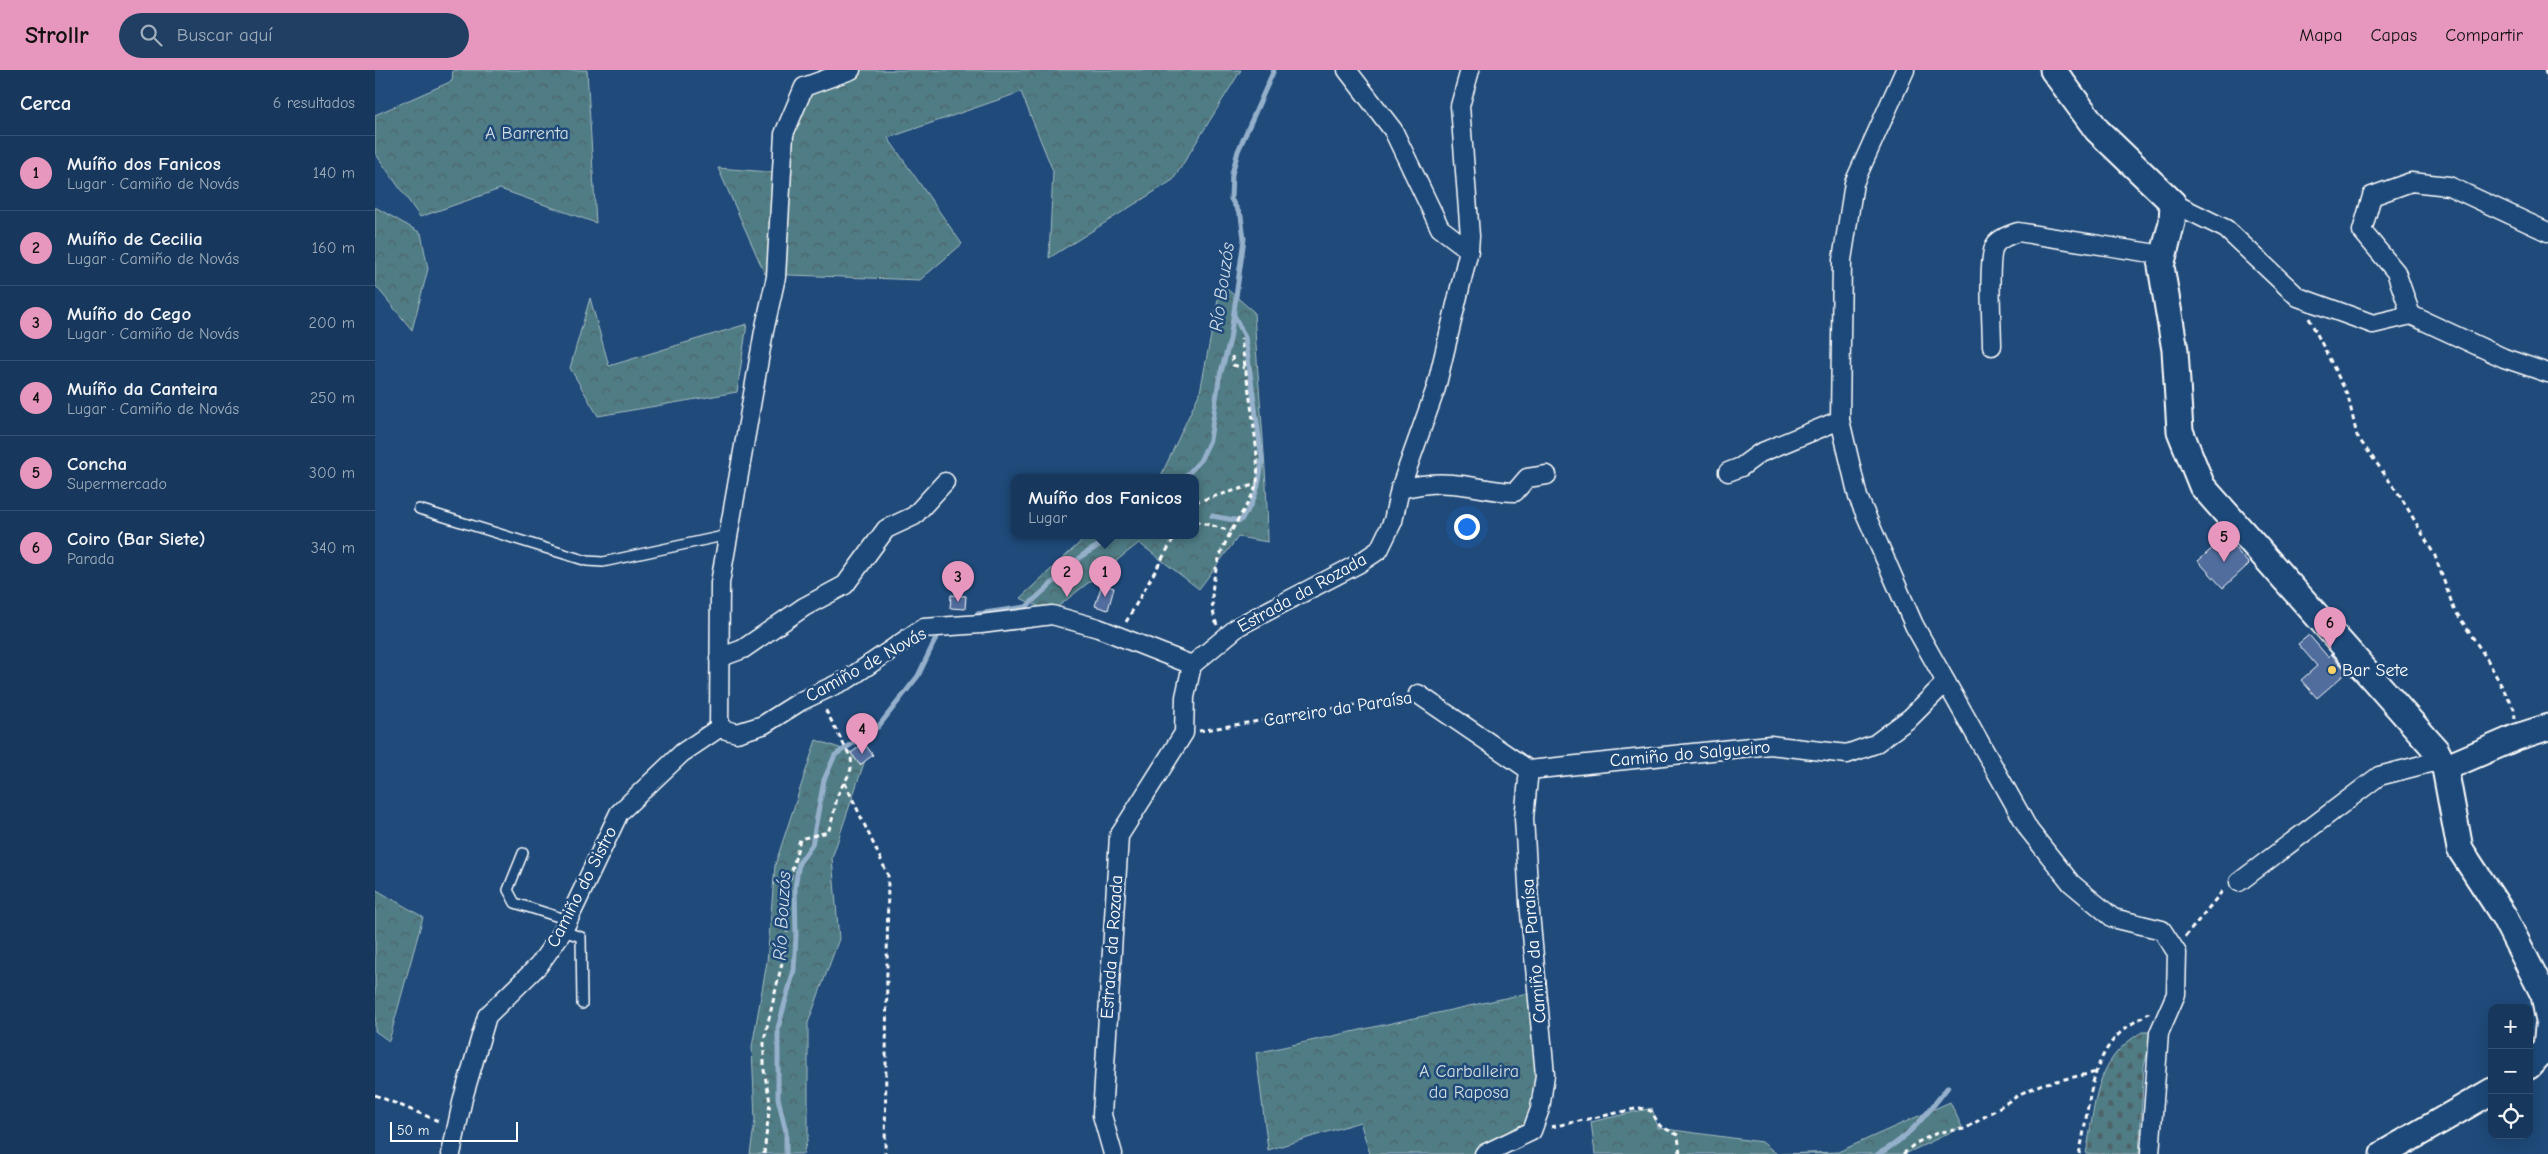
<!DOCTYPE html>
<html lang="es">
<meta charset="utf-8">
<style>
body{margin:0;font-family:"Comic Neue",sans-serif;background:#203f62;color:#f1f3f6}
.controls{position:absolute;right:15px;bottom:15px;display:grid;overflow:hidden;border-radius:10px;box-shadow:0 5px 20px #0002}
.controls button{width:45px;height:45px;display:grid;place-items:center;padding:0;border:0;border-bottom:1px solid #365272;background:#17385c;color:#f1f3f6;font:25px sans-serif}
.scale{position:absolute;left:15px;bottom:12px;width:128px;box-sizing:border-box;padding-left:5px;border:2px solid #fff;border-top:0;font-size:14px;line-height:18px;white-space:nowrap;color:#fff;-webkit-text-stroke:4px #1f4a7a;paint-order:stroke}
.you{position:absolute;left:1091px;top:456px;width:18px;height:18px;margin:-12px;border:4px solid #fff;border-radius:50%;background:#1a73e8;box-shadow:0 0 0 8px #1a73e833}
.badge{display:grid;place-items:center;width:32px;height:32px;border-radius:50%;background:#e797bd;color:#111;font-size:16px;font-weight:700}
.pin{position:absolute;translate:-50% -41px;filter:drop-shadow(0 1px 2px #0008)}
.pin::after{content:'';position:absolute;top:26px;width:18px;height:15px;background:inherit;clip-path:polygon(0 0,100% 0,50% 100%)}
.popup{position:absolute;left:636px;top:404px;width:188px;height:65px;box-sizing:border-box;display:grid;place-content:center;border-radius:10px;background:#17385c;filter:drop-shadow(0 1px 4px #0005);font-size:16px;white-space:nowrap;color:#9eacbb}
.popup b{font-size:19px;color:#f1f3f6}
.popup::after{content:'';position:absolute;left:50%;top:100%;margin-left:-10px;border:10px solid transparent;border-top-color:#17385c}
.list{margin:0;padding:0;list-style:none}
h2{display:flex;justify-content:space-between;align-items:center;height:65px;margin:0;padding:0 20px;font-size:21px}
h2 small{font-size:16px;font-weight:400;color:#9eacbb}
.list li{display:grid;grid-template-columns:32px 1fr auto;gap:15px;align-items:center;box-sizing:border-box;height:75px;padding:0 20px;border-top:1px solid #365272}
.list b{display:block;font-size:19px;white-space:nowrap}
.list p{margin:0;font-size:16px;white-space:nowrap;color:#9eacbb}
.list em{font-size:16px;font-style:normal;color:#9eacbb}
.icon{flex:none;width:28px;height:28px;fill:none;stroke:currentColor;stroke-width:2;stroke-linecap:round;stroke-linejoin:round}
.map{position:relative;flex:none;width:2173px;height:1084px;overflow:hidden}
header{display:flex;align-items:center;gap:30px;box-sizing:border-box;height:70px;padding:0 25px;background:#e797bd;color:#111}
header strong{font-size:24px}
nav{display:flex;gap:28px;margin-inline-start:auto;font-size:18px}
.search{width:350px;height:45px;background:#203f62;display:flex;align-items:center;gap:12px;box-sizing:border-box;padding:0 18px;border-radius:28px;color:#9eacbb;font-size:19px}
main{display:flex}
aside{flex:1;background:#17385c}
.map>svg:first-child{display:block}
.forest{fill:url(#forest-crowns);stroke:#a7bec2}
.cemetery{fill:url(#cemetery-stones);stroke:#a7bec2}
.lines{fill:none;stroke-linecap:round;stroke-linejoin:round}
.stream{stroke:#95b0cb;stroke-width:5}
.building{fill:#516d9d;stroke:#fff}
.lane-casing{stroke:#fff;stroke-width:12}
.street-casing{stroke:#fff;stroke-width:21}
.secondary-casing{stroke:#fff;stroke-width:29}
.path{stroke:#fff;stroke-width:3;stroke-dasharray:5 4;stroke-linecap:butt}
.lane{stroke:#1f4a7a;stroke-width:9}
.street{stroke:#1f4a7a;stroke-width:18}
.secondary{stroke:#1f4a7a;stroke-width:25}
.poi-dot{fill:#ffd166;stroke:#1f4a7a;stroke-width:2}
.labels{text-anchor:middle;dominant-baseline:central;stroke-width:5;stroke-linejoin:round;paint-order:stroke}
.park-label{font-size:18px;fill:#d3dee0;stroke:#1f4a7a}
.street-label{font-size:18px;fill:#fff;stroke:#1f4a7a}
.poi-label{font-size:18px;fill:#fff;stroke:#1f4a7a;text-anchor:start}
.water-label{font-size:19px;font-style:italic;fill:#d3dee9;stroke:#1f4a7a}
</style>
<header>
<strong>Strollr</strong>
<div class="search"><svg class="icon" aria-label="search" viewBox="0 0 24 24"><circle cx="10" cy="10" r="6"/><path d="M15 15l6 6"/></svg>Buscar aquí</div>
<nav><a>Mapa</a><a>Capas</a><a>Compartir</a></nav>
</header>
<main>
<aside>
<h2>Cerca<small>6 resultados</small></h2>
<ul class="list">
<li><span class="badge">1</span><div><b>Muíño dos Fanicos</b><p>Lugar · Camiño de Novás</p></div><em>140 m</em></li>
<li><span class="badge">2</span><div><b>Muíño de Cecilia</b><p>Lugar · Camiño de Novás</p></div><em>160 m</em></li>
<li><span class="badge">3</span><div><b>Muíño do Cego</b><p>Lugar · Camiño de Novás</p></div><em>200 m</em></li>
<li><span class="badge">4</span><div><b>Muíño da Canteira</b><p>Lugar · Camiño de Novás</p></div><em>250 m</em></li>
<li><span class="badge">5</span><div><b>Concha</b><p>Supermercado</p></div><em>300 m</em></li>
<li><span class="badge">6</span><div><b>Coiro (Bar Siete)</b><p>Parada</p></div><em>340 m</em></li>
</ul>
</aside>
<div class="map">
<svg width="2173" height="1084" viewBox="0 0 2173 1084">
<defs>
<pattern id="forest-crowns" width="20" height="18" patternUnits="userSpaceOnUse" patternTransform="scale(1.25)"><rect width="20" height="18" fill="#4f7c85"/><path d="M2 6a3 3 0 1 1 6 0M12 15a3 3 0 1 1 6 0" fill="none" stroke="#4e6468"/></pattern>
<pattern id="cemetery-stones" width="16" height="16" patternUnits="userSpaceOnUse" patternTransform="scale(1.25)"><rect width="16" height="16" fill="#4f7c85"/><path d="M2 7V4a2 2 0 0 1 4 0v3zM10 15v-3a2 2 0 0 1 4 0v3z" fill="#4e6468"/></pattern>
</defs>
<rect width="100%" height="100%" fill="#1f4a7a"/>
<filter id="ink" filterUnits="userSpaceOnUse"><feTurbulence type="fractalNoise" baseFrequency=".02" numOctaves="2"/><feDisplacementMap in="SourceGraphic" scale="10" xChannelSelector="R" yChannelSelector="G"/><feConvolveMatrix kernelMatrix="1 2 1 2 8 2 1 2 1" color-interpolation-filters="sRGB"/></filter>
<g filter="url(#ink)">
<g class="forest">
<path d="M78,0H212L221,153L125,119L45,147L0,83V45L77,11Z"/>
<path d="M476,0H866L798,110L674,188L678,101L646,22L513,68L587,174L545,210L390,204L343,98L407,103L429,17Z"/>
<path d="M0,137L46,163L53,199L37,260L0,215Z"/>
<path d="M846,214L879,242C883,319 892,395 893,472L863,467L824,519L764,473L676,542L645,528L712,466H820V408H785L825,322Z"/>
<path d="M215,228L234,296L372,254L362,322L223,346L195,298Z"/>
<path d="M441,670L491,687L457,788L464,869L433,953V1067L428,1084H375L380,1050L377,977L392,892L400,795Z"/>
<path d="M0,819L48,847L14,971L0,961Z"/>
<path d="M1162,921L1170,1005L1157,1061L1109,1084H995L985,1052L893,1080L881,983Z"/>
<path d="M1575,1032L1587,1057L1530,1084H1406L1463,1082Z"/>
<path d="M1277,1038L1283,1058L1387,1072L1402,1084H1220L1216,1052Z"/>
</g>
<path class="cemetery" d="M1767,962H1775L1776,968L1769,996L1764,1084H1711C1721,1034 1718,990 1767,962Z"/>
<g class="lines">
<g class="stream">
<path d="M809,408L825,391L835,370L844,309L855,270L869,169L866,146L856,129L857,104L863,81L899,0"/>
<path d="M837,446L865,451C881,432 885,412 887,388L870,267L859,245"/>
<path d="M602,544L651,537L708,485L739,466"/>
<path d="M411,1084V1062L403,1028V958L419,900L421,866L420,817L424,793L437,775L449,710L460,685L503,657L543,606L562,566"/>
<path d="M1503,1084C1533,1069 1552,1044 1573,1017"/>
</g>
</g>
<g class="building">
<path d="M1850,467L1874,494L1848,518L1823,491Z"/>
<path d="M727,514L739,518L733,540L720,536Z"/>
<path d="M576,525L591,526L590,539L575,538Z"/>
<path d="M1934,565L1953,587L1956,584L1972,602L1942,628L1926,610L1942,596L1923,574Z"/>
<path d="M489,673L498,685L485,695L476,683Z"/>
</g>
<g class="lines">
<g class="lane-casing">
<g id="lane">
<path d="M44,439L212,491L228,492L353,465"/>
<path d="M148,783L133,820L140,833L193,850"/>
<path d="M188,861L206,867L207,934"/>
</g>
</g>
<g class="street-casing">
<g id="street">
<path d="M972,0L1018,60L1065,158L1094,180"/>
<path d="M1530,0L1479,113L1467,190L1465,350L1483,427L1539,555L1654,760L1696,813L1738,848L1787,860L1802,883L1801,924L1784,963L1775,1084"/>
<path d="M1798,133L1851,159L1923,227L1998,254L2036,245L2129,288L2173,303"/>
<path d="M2036,245L2021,202L1987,161L1997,126L2036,112L2074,116L2173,162"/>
<path d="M1617,276C1617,257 1612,188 1620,175C1625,168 1634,165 1643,162L1788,185"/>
<path d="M1353,402L1366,397L1385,383L1465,350"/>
<path d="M1025,419C1042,415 1059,412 1077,414C1098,415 1118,422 1140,422L1152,408L1172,405"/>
<path d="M344,588L368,579L429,537L470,515L511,459L539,446L570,412"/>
<path d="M1043,624L1154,700"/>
<path d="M344,658L345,513L389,261L401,207L409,64L429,17L476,0"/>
<path d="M344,658L362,663L388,655L426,631L473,609L548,558L606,554L677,545L723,558L817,595"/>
<path d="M1154,700L1395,675L1472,684L1500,674L1535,648L1571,612"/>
<path d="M1864,812L2004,706L2066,690"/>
<path d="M76,1084L88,1028L112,946L164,895L188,861L244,743L307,683L344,658"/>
<path d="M738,1084L727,1045L744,766L809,663L810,627L817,595L864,556L983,494L1004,480L1018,451L1025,419L1061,318L1094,180L1095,166L1085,36L1095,0"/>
<path d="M1109,1084L1157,1061L1165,1039L1170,1005L1154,832L1149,748L1154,700"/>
</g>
</g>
<g class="secondary-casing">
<g id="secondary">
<path d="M1678,0L1722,60L1798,133L1797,152L1786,196L1800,280L1805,361L1827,416L2061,680L2070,698L2085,779L2128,845L2169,925L2173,947"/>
<path d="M2070,698L2142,667L2173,657"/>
<path d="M2154,996L2171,977L2173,958"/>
<path d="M2008,1084L2117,1021"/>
</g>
</g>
<g class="path">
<path d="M2170,0L2173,11"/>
<path d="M1934,248L1973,326L1982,366L2026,427L2060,486L2079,539L2112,589L2139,639L2140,648"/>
<path d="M857,286L858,295L870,298"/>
<path d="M820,432L882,414"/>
<path d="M820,451L856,461"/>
<path d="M751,552L800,466"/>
<path d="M842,555C830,526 842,486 857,460C865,445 875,432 881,416C888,395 869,296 866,268"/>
<path d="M824,661L1028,627"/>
<path d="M470,713L513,805L510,1084"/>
<path d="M1810,867L1849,819"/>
<path d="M0,1025L66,1052"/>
<path d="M1176,1057L1265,1038L1276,1041L1285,1056L1303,1065L1305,1084"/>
<path d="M389,1084L395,1032L389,1000V970L410,880L413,855L410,828L425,769L453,762C458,750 459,740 462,728C466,712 479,706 476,688L449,637"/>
<path d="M1528,1084L1541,1073L1564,1062L1590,1059L1647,1023L1667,1014L1722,1002"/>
<path d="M1704,1084C1715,1043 1712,994 1745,963C1753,955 1765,949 1774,943"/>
</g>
<use href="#lane" class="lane"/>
<use href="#street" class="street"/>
<use href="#secondary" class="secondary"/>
</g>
</g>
<circle class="poi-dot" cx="1957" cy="600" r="5"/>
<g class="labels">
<g class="park-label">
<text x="152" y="63">A Barrenta</text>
<text x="1094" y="1001">A Carballeira<tspan x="1094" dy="21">da Raposa</tspan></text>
</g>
<g class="street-label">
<text transform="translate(927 523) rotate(-29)">Estrada da Rozada</text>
<text transform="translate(491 595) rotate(-29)">Camiño de Novás</text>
<text transform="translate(963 639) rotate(-9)">Carreiro da Paraísa</text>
<text transform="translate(1315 684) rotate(-5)">Camiño do Salgueiro</text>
<text transform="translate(207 817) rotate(-63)">Camiño do Sistro</text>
<text transform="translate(737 877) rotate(-86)">Estrada da Rozada</text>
<text transform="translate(1159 881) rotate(-95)">Camiño da Paraísa</text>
</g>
<g class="poi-label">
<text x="1967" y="600">Bar Sete</text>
</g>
<g class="water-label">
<text transform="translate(847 217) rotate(-82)">Río Bouzós</text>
<text transform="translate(407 846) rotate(-87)">Río Bouzós</text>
</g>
</g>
</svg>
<div class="controls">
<button>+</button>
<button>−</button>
<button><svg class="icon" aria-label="locate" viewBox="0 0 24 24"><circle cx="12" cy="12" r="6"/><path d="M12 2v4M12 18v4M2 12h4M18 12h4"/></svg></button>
</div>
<div class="scale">50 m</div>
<div class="you"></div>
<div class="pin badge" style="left:730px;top:527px">1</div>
<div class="popup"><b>Muíño dos Fanicos</b>Lugar</div>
<div class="pin badge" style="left:692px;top:527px">2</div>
<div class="pin badge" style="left:583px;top:532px">3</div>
<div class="pin badge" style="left:487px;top:684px">4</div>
<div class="pin badge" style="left:1849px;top:492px">5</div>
<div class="pin badge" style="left:1955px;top:578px">6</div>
</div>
</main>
